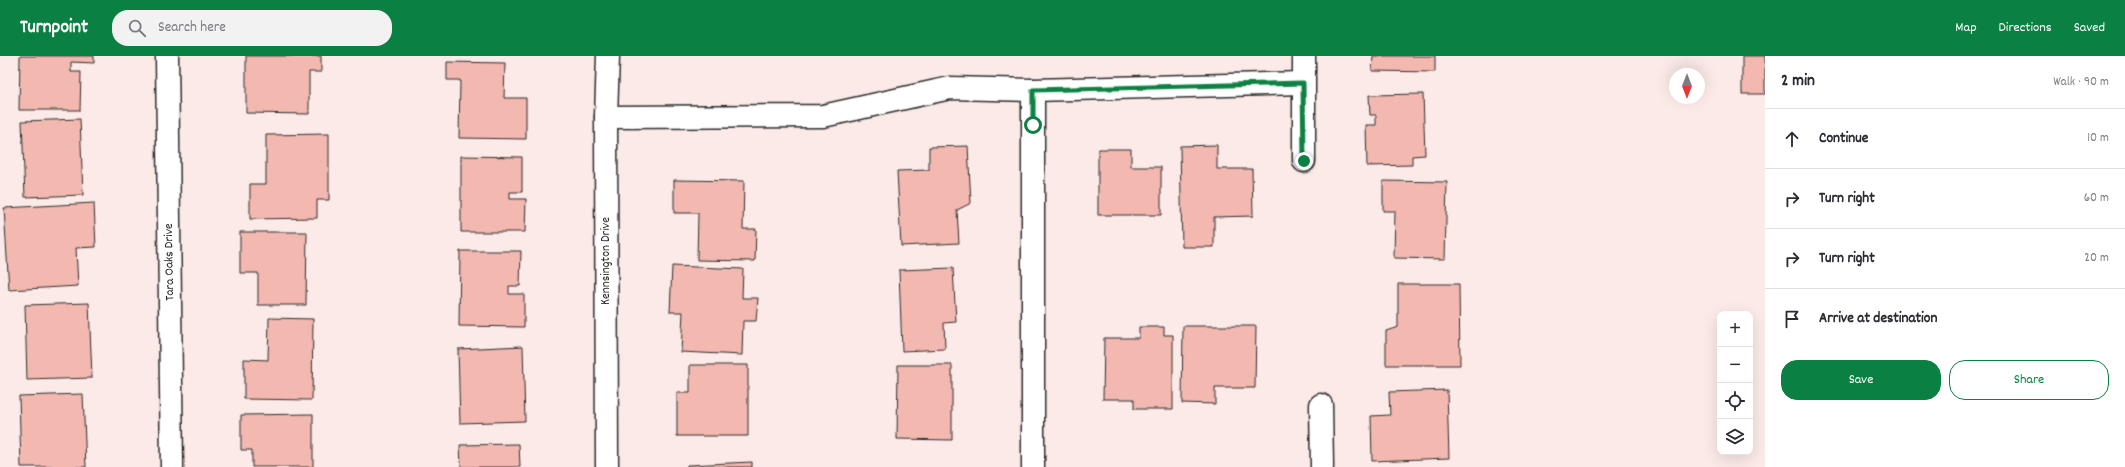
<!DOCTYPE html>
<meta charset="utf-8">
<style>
body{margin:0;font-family:Dekko,sans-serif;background:#f2f2f3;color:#2b2b33}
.controls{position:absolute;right:12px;bottom:12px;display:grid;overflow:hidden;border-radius:8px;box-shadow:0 4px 16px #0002}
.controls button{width:36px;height:36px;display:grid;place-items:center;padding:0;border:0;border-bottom:1px solid #e1e1e2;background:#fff;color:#2b2b33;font:20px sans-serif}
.compass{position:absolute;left:1669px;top:12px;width:36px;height:36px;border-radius:50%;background:#fff;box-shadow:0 4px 16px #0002;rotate:180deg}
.stop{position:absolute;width:12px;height:12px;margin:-9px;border:3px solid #0b8043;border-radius:50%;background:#fff}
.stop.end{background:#0b8043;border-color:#fff;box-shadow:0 1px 4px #0008}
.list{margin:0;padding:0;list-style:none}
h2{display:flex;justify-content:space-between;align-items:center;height:52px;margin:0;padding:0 16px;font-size:17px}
h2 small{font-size:13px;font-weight:400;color:#7c7c81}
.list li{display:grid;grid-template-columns:26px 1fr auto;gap:12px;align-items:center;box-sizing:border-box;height:60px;padding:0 16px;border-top:1px solid #e1e1e2}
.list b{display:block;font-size:15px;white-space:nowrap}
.list em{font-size:13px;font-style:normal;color:#7c7c81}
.actions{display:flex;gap:8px;padding:12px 16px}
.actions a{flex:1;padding:9px 0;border:1px solid #0b8043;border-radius:16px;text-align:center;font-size:14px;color:#0b8043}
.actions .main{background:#0b8043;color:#fff}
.icon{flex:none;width:22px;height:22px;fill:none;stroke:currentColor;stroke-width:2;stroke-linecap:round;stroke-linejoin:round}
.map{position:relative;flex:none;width:1765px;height:411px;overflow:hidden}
header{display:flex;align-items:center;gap:24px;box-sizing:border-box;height:56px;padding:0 20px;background:#0b8043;color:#fff}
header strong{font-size:19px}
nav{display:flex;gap:22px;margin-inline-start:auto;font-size:14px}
.search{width:280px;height:36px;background:#f2f2f3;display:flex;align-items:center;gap:10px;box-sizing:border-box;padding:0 14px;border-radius:16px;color:#7c7c81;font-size:15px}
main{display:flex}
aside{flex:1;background:#fff}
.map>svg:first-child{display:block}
.building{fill:#f3b8b0;stroke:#2b2b2b}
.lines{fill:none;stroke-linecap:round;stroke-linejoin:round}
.street-casing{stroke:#2b2b2b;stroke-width:25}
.street{stroke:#fff;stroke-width:22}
.route{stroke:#0b8043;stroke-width:5}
.labels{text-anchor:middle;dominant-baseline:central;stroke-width:4;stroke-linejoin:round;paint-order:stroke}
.street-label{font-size:13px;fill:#2b2b2b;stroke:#fff}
</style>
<header>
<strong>Turnpoint</strong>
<div class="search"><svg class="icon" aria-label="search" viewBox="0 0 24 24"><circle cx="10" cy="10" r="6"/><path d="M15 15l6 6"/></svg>Search here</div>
<nav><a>Map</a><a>Directions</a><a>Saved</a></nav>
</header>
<main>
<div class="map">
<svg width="1765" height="411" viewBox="0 0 1765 411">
<rect width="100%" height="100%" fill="#fbeae7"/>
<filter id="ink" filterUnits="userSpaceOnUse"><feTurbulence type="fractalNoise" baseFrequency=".025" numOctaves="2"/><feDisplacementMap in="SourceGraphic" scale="8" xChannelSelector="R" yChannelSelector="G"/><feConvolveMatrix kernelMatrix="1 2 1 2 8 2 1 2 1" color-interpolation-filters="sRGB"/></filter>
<g filter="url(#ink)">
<g class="building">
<path d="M20,0H94V7L71,6V16H81L80,54H19Z"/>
<path d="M246,0H321V16H309V58L246,57Z"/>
<path d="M1373,0H1435V16L1372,15Z"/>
<rect x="1742" y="0" width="23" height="38"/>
<path d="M447,6L505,7L504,42H526V83L459,82L460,24H447Z"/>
<path d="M1423,38L1425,99L1412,100V109L1367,110L1366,69H1376V59H1370L1369,39Z"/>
<path d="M80,63L83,139L25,141L22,65Z"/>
<path d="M329,78V144H317V162L250,163V128H266V79Z"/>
<path d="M1217,89V113H1252L1253,160L1214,161V191H1182L1180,90Z"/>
<path d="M968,90L971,147L957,154L959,187L901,190L897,115L929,114V91Z"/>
<path d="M1098,93H1131V111H1161V159H1098Z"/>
<path d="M461,100L522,101V136H510V143H526L525,176H461Z"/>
<path d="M674,124L744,125L743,173H756L755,205L697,204L698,157H674Z"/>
<path d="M1383,125L1447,126L1445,203L1394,202L1395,155H1383Z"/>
<path d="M94,147L96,191L76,192L78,230L9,234L4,152Z"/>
<path d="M240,176H307L306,249H258V217H240Z"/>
<path d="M460,195H521L520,230H509V238H524V271L459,270Z"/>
<path d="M672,210L743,213L742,242H758L756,265H743L742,299L681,296L683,256H670Z"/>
<path d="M953,212L956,266L944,267L945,293L902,295L899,214Z"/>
<path d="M1398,228H1459L1460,309H1386V275L1398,271Z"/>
<path d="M89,247L92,322L27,324L25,249Z"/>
<path d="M269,262L313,263L312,344L244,343V303L268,304Z"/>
<path d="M1183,270H1256L1255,332H1215V348L1182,347Z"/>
<path d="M1139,271H1164V279H1173V353H1134V343H1103L1104,282H1139Z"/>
<path d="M523,290L525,365L460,367L458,293Z"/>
<path d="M690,309H748V380H677V337H690Z"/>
<path d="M898,309H952V384L897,383Z"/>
<path d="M1447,334L1449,402L1372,405L1371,360L1390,359L1389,336Z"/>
<path d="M83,338L86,411H21L19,340Z"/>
<path d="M313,358V411H252V394H241V359Z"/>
<path d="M519,388L520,411H461L460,389Z"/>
<path d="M752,406V411H687V409Z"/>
</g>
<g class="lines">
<g class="street-casing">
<g id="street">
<path d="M167,0L172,411"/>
<path d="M1304,0V105"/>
<path d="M1033,34V411"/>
<path d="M606,61L823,60L950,32L1033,34L1303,27"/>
<path d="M1321,349L1322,411"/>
<path d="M607,411L606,61L608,0"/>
</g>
</g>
<use href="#street" class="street"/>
</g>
</g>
<g class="lines" filter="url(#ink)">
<path class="route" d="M1033,69V34L1303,27L1304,105"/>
</g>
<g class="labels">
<g class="street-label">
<text transform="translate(606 205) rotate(-90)">Kennsington Drive</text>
<text transform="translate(170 206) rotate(-91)">Tara Oaks Drive</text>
</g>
</g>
</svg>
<div class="controls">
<button>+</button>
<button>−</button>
<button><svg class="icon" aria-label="locate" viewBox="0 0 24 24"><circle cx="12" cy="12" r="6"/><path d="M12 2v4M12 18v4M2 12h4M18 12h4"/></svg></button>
<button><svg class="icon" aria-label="layers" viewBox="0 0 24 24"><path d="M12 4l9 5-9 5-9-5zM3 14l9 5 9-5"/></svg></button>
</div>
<svg class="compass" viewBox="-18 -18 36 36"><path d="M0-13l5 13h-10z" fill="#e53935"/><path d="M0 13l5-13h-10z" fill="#7c7c81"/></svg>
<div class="stop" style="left:1033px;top:69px"></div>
<div class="stop end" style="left:1304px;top:105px"></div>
</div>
<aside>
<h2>2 min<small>Walk · 90 m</small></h2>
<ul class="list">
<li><svg class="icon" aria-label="ahead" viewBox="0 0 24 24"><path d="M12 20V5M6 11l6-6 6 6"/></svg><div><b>Continue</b></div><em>10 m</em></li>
<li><svg class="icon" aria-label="right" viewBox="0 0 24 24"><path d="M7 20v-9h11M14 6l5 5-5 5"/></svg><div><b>Turn right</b></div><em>60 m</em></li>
<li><svg class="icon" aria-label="right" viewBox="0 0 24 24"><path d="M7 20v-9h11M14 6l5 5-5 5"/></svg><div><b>Turn right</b></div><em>20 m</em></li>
<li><svg class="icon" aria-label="arrive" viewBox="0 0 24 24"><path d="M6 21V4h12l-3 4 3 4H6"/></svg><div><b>Arrive at destination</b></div></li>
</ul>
<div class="actions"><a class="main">Save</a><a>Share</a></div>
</aside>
</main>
